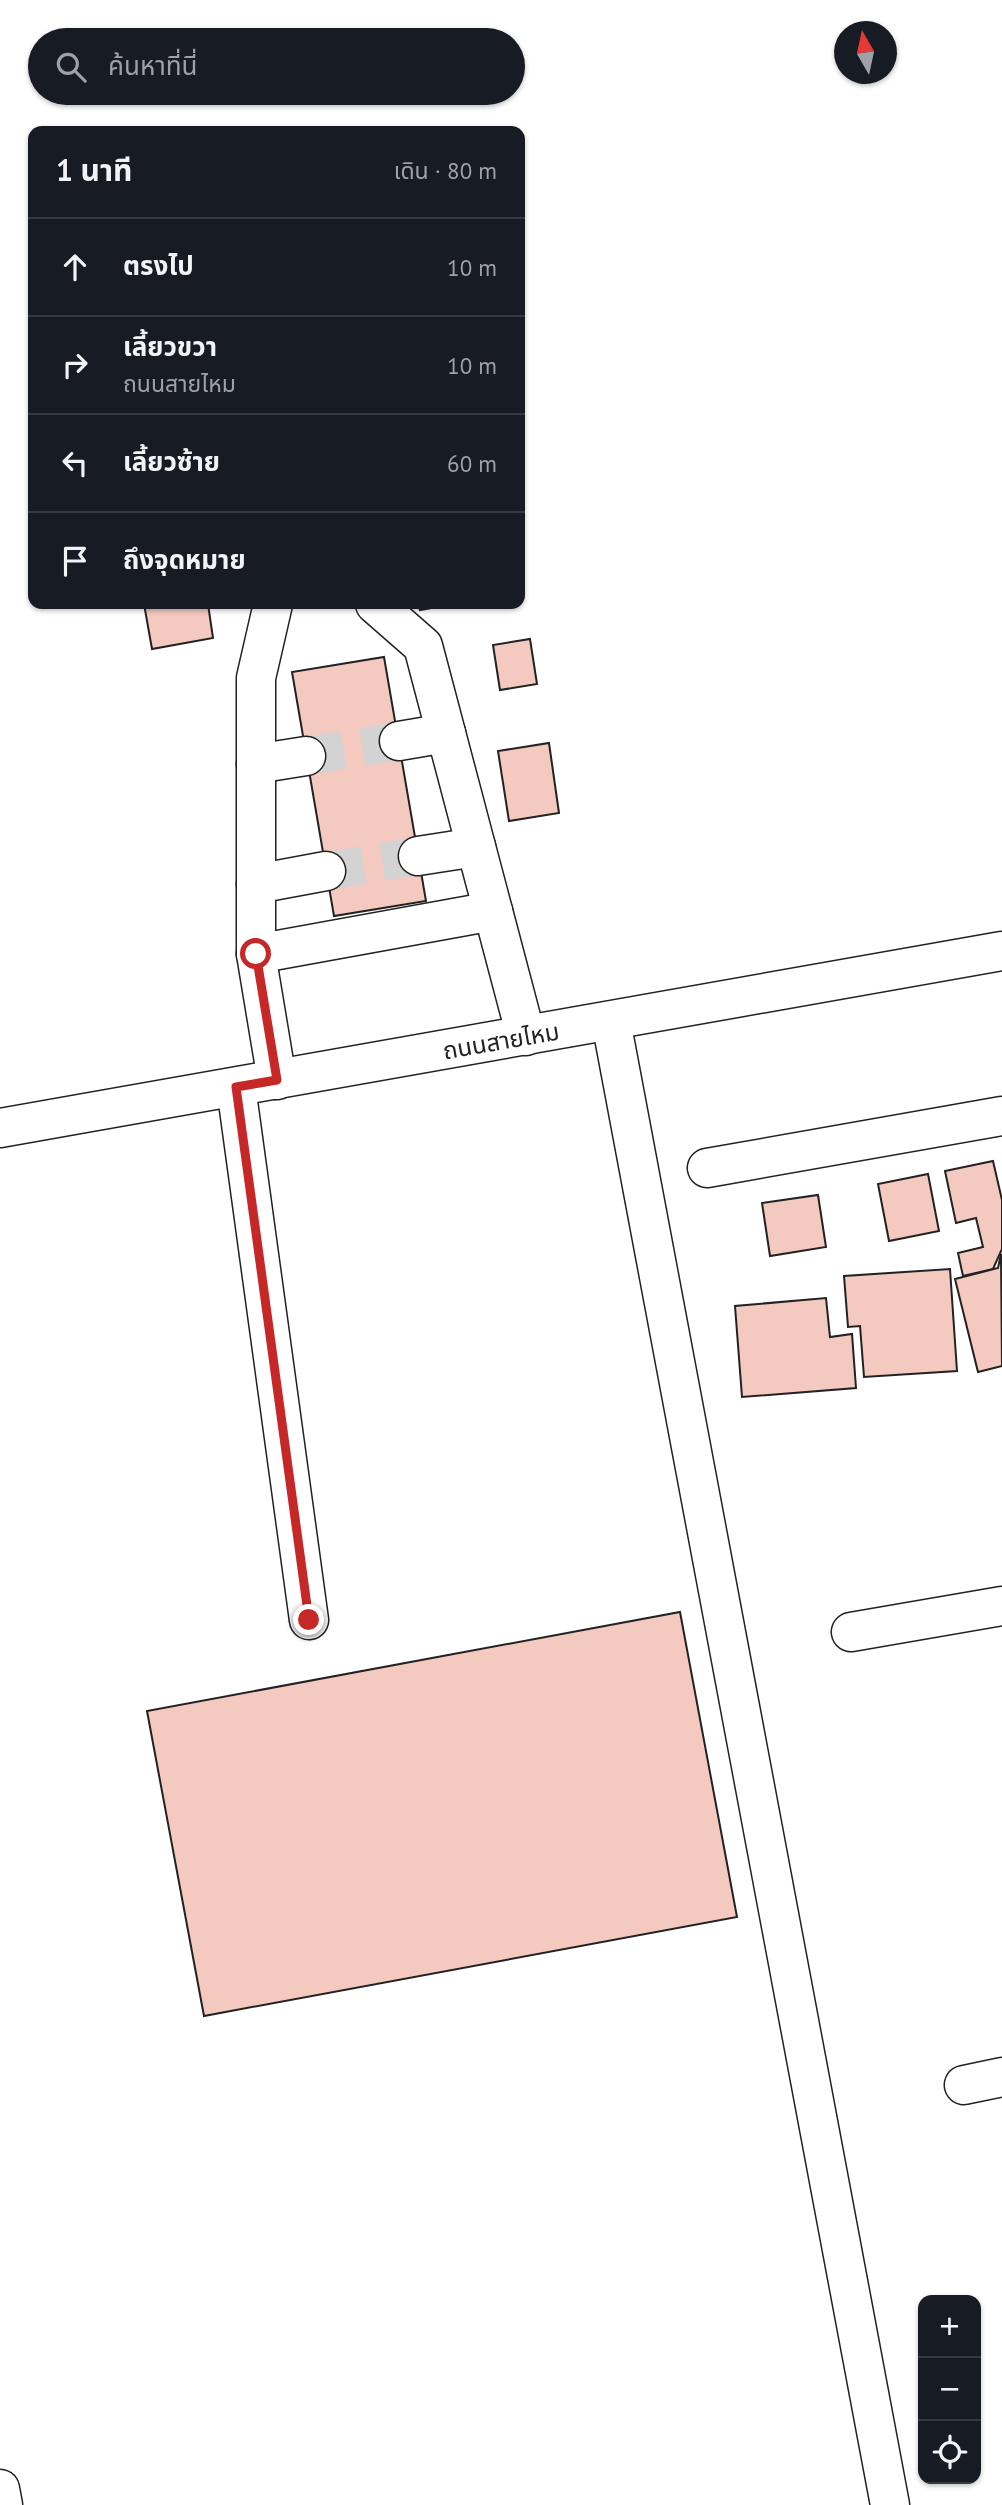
<!DOCTYPE html>
<html lang="th">
<meta charset="utf-8">
<style>
body{margin:0;font-family:"PT Sans","Noto Sans Thai",sans-serif;background:#20242c;color:#f1f3f6}
.controls{position:absolute;right:21px;bottom:21px;display:grid;overflow:hidden;border-radius:14px;box-shadow:0 2px 5px #0004}
.controls button{width:63px;height:63px;display:grid;place-items:center;padding:0;border:0;border-bottom:2px solid #363941;background:#171b24;color:#f1f3f6;font:35px sans-serif}
.compass{position:absolute;left:834px;top:21px;width:63px;height:63px;border-radius:50%;background:#171b24;box-shadow:0 2px 5px #0004;rotate:351deg}
.stop{position:absolute;width:21px;height:21px;margin:-16px;border:5px solid #c62828;border-radius:50%;background:#fff}
.stop.end{background:#c62828;border-color:#fff;box-shadow:0 2px 7px #0008}
.list{margin:0;padding:0;list-style:none}
h2{display:flex;justify-content:space-between;align-items:center;height:91px;margin:0;padding:0 28px;font-size:30px}
h2 small{font-size:23px;font-weight:400;color:#9ea1a6}
.list li{display:grid;grid-template-columns:46px 1fr auto;gap:21px;align-items:center;box-sizing:border-box;height:98px;padding:0 28px;border-top:2px solid #363941}
.list b{display:block;font-size:26px;white-space:nowrap}
.list p{margin:0;font-size:23px;white-space:nowrap;color:#9ea1a6}
.list em{font-size:23px;font-style:normal;color:#9ea1a6}
.icon{flex:none;width:38px;height:38px;fill:none;stroke:currentColor;stroke-width:2;stroke-linecap:round;stroke-linejoin:round}
.map{position:relative;flex:none;width:1002px;height:2505px;overflow:hidden}
.search{position:absolute;background:#171b24;box-shadow:0 2px 5px #0004;left:28px;top:28px;width:497px;height:77px;display:flex;align-items:center;gap:18px;box-sizing:border-box;padding:0 24px;border-radius:38px;color:#9ea1a6;font-size:26px}
.panel{position:absolute;background:#171b24;box-shadow:0 2px 5px #0004;left:28px;top:126px;width:497px;height:483px;border-radius:14px}
.map>svg:first-child{display:block}
.building{fill:#f3c9c0;stroke:#222;stroke-width:2}
.lines{fill:none;stroke-linecap:round;stroke-linejoin:round}
.minor-tunnel{stroke:#d3d3d3;stroke-width:38;stroke-dasharray:38 19;stroke-linecap:butt}
.minor-casing{stroke:#222;stroke-width:41}
.major-casing{stroke:#222;stroke-width:41}
.minor{stroke:#fff;stroke-width:38}
.major{stroke:#fff;stroke-width:38}
.route{stroke:#c62828;stroke-width:9}
.labels{text-anchor:middle;dominant-baseline:central;stroke-width:5;stroke-linejoin:round;paint-order:stroke}
.street-label{font-size:24px;fill:#222;stroke:#fff}
</style>
<div class="map">
<svg width="1002" height="2505" viewBox="0 0 1002 2505">
<rect width="100%" height="100%" fill="#fff"/>
<g class="building">
<path d="M144,604H208L213,638L152,649Z"/>
<path d="M418,604H453L420,610Z"/>
<path d="M530,639L537,684L500,690L493,645Z"/>
<path d="M384,657L426,901L334,916L292,672Z"/>
<path d="M549,743L559,813L509,821L498,751Z"/>
<path d="M993,1161L1002,1200V1249L993,1269L963,1276L958,1253L983,1247L976,1218L956,1223L945,1171Z"/>
<path d="M928,1174L939,1231L889,1241L878,1184Z"/>
<path d="M818,1195L826,1247L770,1256L762,1203Z"/>
<path d="M1001,1254L1002,1366L978,1372L955,1279L998,1268Z"/>
<path d="M950,1269L957,1371L864,1377L860,1326L848,1327L844,1276Z"/>
<path d="M826,1298L830,1337L852,1334L856,1388L742,1397L735,1306Z"/>
<path d="M680,1612L737,1917L204,2016L147,1711Z"/>
</g>
<g class="lines">
<g class="minor-tunnel">
<path d="M306,756L399,741"/>
<path d="M326,871L418,856"/>
</g>
<g class="minor-casing">
<g id="minor">
<path d="M273,604L256,678V954L277,1080"/>
<path d="M375,604L423,646L526,1036"/>
<path d="M399,741L446,733"/>
<path d="M256,764L306,756"/>
<path d="M418,856L476,847"/>
<path d="M256,884L326,871"/>
<path d="M256,954L493,911"/>
<path d="M611,1021L890,2505"/>
<path d="M236,1087L309,1620"/>
<path d="M707,1168L1002,1116"/>
<path d="M851,1632L1002,1606"/>
<path d="M964,2085L1002,2077"/>
<path d="M0,2489L3,2505"/>
</g>
</g>
<g class="major-casing">
<path id="major" d="M0,1128L1002,951"/>
</g>
<use href="#minor" class="minor"/>
<use href="#major" class="major"/>
</g>
<g class="lines">
<path class="route" d="M256,954L277,1080L236,1087L309,1620"/>
</g>
<g class="labels">
<g class="street-label">
<text transform="translate(501 1041) rotate(-10)">ถนนสายไหม</text>
</g>
</g>
</svg>
<div class="controls">
<button>+</button>
<button>−</button>
<button><svg class="icon" aria-label="locate" viewBox="0 0 24 24"><circle cx="12" cy="12" r="6"/><path d="M12 2v4M12 18v4M2 12h4M18 12h4"/></svg></button>
</div>
<svg class="compass" viewBox="-18 -18 36 36"><path d="M0-13l5 13h-10z" fill="#e53935"/><path d="M0 13l5-13h-10z" fill="#9ea1a6"/></svg>
<div class="stop" style="left:256px;top:954px"></div>
<div class="stop end" style="left:309px;top:1620px"></div>
<div class="search"><svg class="icon" aria-label="search" viewBox="0 0 24 24"><circle cx="10" cy="10" r="6"/><path d="M15 15l6 6"/></svg>ค้นหาที่นี่</div>
<section class="panel">
<h2>1 นาที<small>เดิน · 80 m</small></h2>
<ul class="list">
<li><svg class="icon" aria-label="ahead" viewBox="0 0 24 24"><path d="M12 20V5M6 11l6-6 6 6"/></svg><div><b>ตรงไป</b></div><em>10 m</em></li>
<li><svg class="icon" aria-label="right" viewBox="0 0 24 24"><path d="M7 20v-9h11M14 6l5 5-5 5"/></svg><div><b>เลี้ยวขวา</b><p>ถนนสายไหม</p></div><em>10 m</em></li>
<li><svg class="icon" aria-label="left" viewBox="0 0 24 24"><path d="M17 20v-9H6M10 6l-5 5 5 5"/></svg><div><b>เลี้ยวซ้าย</b></div><em>60 m</em></li>
<li><svg class="icon" aria-label="arrive" viewBox="0 0 24 24"><path d="M6 21V4h12l-3 4 3 4H6"/></svg><div><b>ถึงจุดหมาย</b></div></li>
</ul>
</section>
</div>
